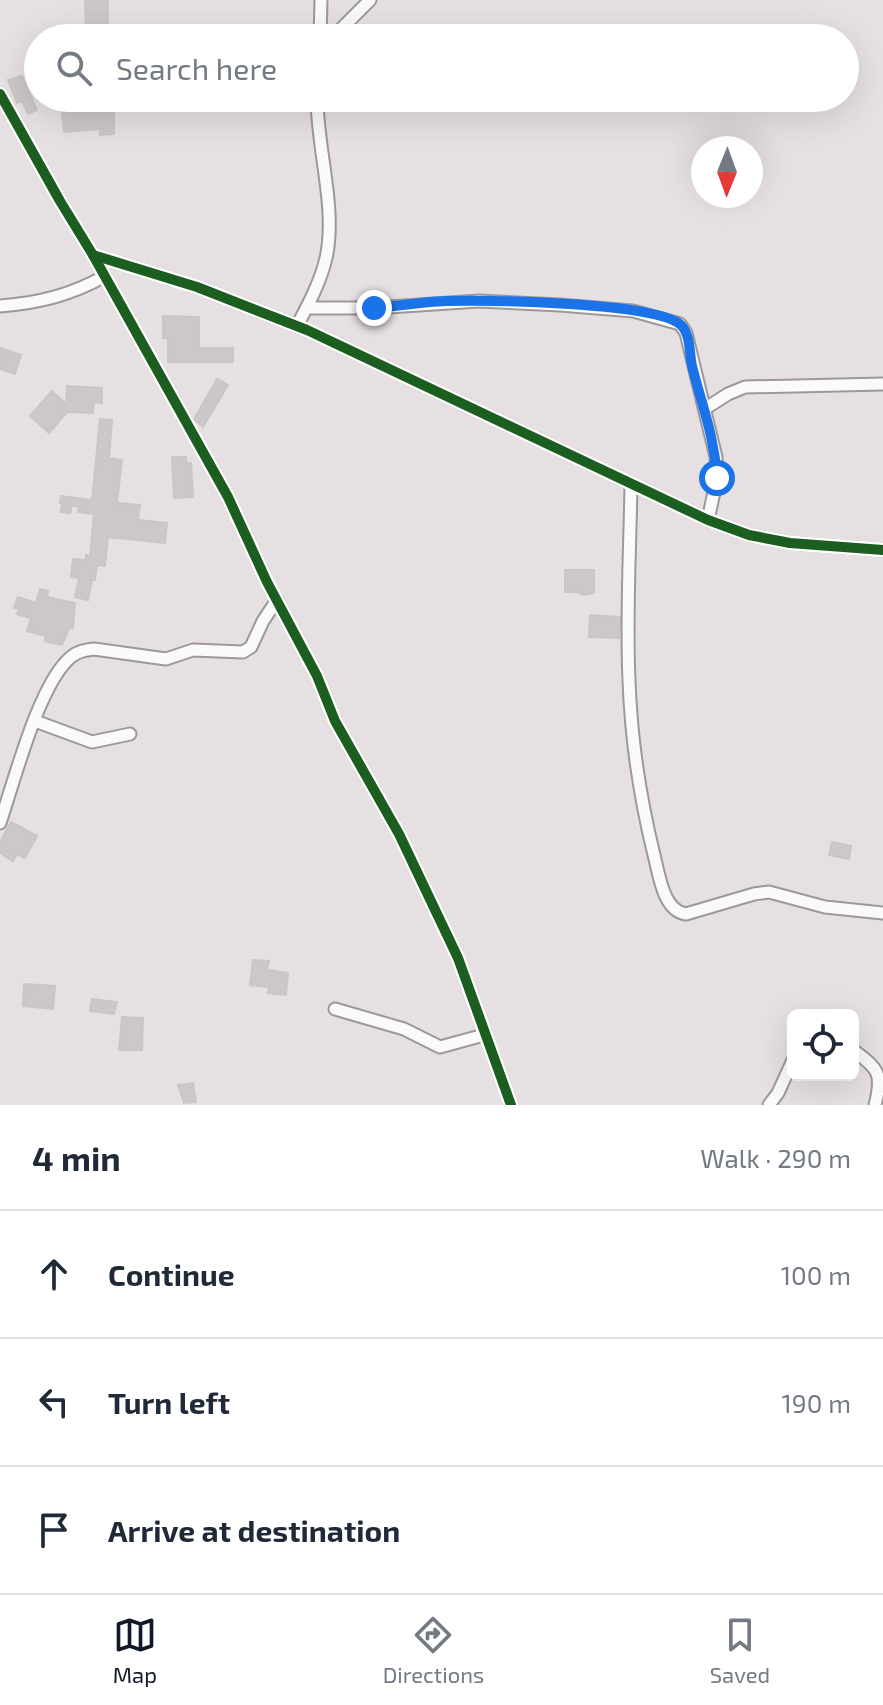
<!DOCTYPE html>
<meta charset="utf-8">
<style>
body{margin:0;font-family:"Exo 2",sans-serif;background:#f6f6f7;color:#1f2937}
.controls{position:absolute;right:24px;bottom:24px;display:grid;overflow:hidden;border-radius:12px;box-shadow:0 8px 32px #0002}
.controls button{width:72px;height:72px;display:grid;place-items:center;padding:0;border:0;border-bottom:2px solid #e0e1e3;background:#fff;color:#1f2937;font:40px sans-serif}
.compass{position:absolute;left:691px;top:136px;width:72px;height:72px;border-radius:50%;background:#fff;box-shadow:0 8px 32px #0002;rotate:181deg}
.stop{position:absolute;width:24px;height:24px;margin:-18px;border:6px solid #1a73e8;border-radius:50%;background:#fff}
.stop.end{background:#1a73e8;border-color:#fff;box-shadow:0 2px 8px #0008}
.list{margin:0;padding:0;list-style:none}
h2{display:flex;justify-content:space-between;align-items:center;height:104px;margin:0;padding:0 32px;font-size:34px}
h2 small{font-size:26px;font-weight:400;color:#747a83}
.list li{display:grid;grid-template-columns:52px 1fr auto;gap:24px;align-items:center;box-sizing:border-box;height:128px;padding:0 32px;border-top:2px solid #e0e1e3}
.list b{display:block;font-size:30px;white-space:nowrap}
.list em{font-size:26px;font-style:normal;color:#747a83}
.icon{flex:none;width:44px;height:44px;fill:none;stroke:currentColor;stroke-width:2;stroke-linecap:round;stroke-linejoin:round}
.map{position:relative;flex:none;width:883px;height:1105px;overflow:hidden}
.search{position:absolute;background:#fff;box-shadow:0 8px 32px #0002;left:24px;right:24px;top:24px;height:88px;display:flex;align-items:center;gap:20px;box-sizing:border-box;padding:0 28px;border-radius:44px;color:#747a83;font-size:30px}
.sheet{height:488px;background:#fff}
nav{display:flex;justify-content:space-around;align-items:center;box-sizing:border-box;height:112px;border-top:2px solid #e0e1e3;background:#fff;font-size:22px;color:#747a83}
nav a{display:grid;justify-items:center;gap:4px}
nav .on{color:#111827}
.map>svg:first-child{display:block}
.building{fill:#cdc7c9;stroke:#cbc5c7;stroke-width:2}
.lines{fill:none;stroke-linecap:round;stroke-linejoin:round}
.street-casing{stroke:#9d9899;stroke-width:15}
.street{stroke:#fbfafb;stroke-width:11}
.cycleway-casing{stroke:#fff;stroke-width:15}
.cycleway{stroke:#1b5e20;stroke-width:10}
.route{stroke:#1a73e8;stroke-width:10}
</style>
<div class="map">
<svg width="883" height="1105" viewBox="0 0 883 1105">
<rect width="100%" height="100%" fill="#e7e0e2"/>
<g class="building">
<path d="M85,0H108V30H103V38H86Z"/>
<path d="M22,76L37,110L28,114L22,101L17,103L8,80Z"/>
<path d="M89,111V113H114V134L100,135V129L64,132L62,113Z"/>
<path d="M163,316L199,317V348H233V362H168V338H163Z"/>
<path d="M0,348L21,355L15,374L0,369Z"/>
<path d="M217,379L228,385L203,427L194,419Z"/>
<path d="M67,386L102,388V403L94,402L93,413L67,412L49,433L30,416L52,391L66,404Z"/>
<path d="M100,419L112,420L109,458L122,460L117,503L140,505L138,520L167,523L165,543L108,537L105,566L97,565L95,580H92L88,600L75,597L79,578L71,577L73,559L86,560V555L90,556L94,514L78,512L79,507L72,505L70,513L61,512L62,503H60L61,496L92,500Z"/>
<path d="M172,457H186V463H191L193,497L174,498Z"/>
<path d="M565,570H594V593L582,595L578,592H565Z"/>
<path d="M40,589L48,591L47,597L75,603L73,628H69L62,645L45,641L46,636L27,631L31,618L17,614L19,609L14,608L18,597L36,603Z"/>
<path d="M590,615L620,617L619,638L589,637Z"/>
<path d="M11,822L37,836L25,858L17,854L13,861L0,853V842Z"/>
<path d="M832,842L851,846L849,859L829,855Z"/>
<path d="M253,960L269,961L267,970L288,973L286,995L268,993L269,987L250,985Z"/>
<path d="M24,984L55,986L53,1009L23,1006Z"/>
<path d="M92,999L117,1002L114,1014L90,1011Z"/>
<path d="M122,1017L143,1018L142,1050H119Z"/>
<path d="M193,1083L196,1102L184,1103L178,1085Z"/>
</g>
<g class="lines">
<g class="street-casing">
<g id="street">
<path d="M320,38L321,0"/>
<path d="M332,38L370,0"/>
<path d="M0,94L60,201L93,255L228,497L267,582L317,676L335,721L399,834L458,958L511,1105"/>
<path d="M93,255L197,287L307,330L708,520L749,535L790,543L883,550"/>
<path d="M0,306C39,303 71,295 105,276"/>
<path d="M307,308H374L479,301L560,305L633,311L680,324L686,333L716,457L717,478L708,520"/>
<path d="M297,326C308,305 321,281 326,258C337,209 317,149 317,98"/>
<path d="M706,408L728,394L745,387L883,384"/>
<path d="M631,485C630,550 626,615 629,680C631,739 640,798 654,855C659,874 663,911 686,914L754,894L769,892L825,907L883,913"/>
<path d="M35,721L92,742L130,734"/>
<path d="M0,823C14,782 39,683 71,657C78,651 86,650 94,649L166,659L193,650L243,652L251,647L263,621L277,600"/>
<path d="M335,1009L404,1029L440,1047L484,1035"/>
<path d="M853,1050C879,1069 883,1074 875,1105"/>
<path d="M769,1105L778,1093L793,1060"/>
</g>
</g>
<use href="#street" class="street"/>
<g class="cycleway-casing">
<g id="cycleway">
<path d="M0,94L60,201L93,255L228,497L267,582L317,676L335,721L399,834L458,958L511,1105"/>
<path d="M93,255L197,287L307,330L708,520L749,535L790,543L883,550"/>
</g>
</g>
<use href="#cycleway" class="cycleway"/>
</g>
<g class="lines">
<path class="route" d="M374,308C398,306 422,302 446,301C486,300 656,302 681,325C691,335 689,353 692,366C702,406 714,434 717,478"/>
</g>
</svg>
<div class="controls">
<button><svg class="icon" aria-label="locate" viewBox="0 0 24 24"><circle cx="12" cy="12" r="6"/><path d="M12 2v4M12 18v4M2 12h4M18 12h4"/></svg></button>
</div>
<svg class="compass" viewBox="-18 -18 36 36"><path d="M0-13l5 13h-10z" fill="#e53935"/><path d="M0 13l5-13h-10z" fill="#747a83"/></svg>
<div class="stop" style="left:717px;top:478px"></div>
<div class="stop end" style="left:374px;top:308px"></div>
<div class="search"><svg class="icon" aria-label="search" viewBox="0 0 24 24"><circle cx="10" cy="10" r="6"/><path d="M15 15l6 6"/></svg>Search here</div>
</div>
<section class="sheet">
<h2>4 min<small>Walk · 290 m</small></h2>
<ul class="list">
<li><svg class="icon" aria-label="ahead" viewBox="0 0 24 24"><path d="M12 20V5M6 11l6-6 6 6"/></svg><div><b>Continue</b></div><em>100 m</em></li>
<li><svg class="icon" aria-label="left" viewBox="0 0 24 24"><path d="M17 20v-9H6M10 6l-5 5 5 5"/></svg><div><b>Turn left</b></div><em>190 m</em></li>
<li><svg class="icon" aria-label="arrive" viewBox="0 0 24 24"><path d="M6 21V4h12l-3 4 3 4H6"/></svg><div><b>Arrive at destination</b></div></li>
</ul>
</section>
<nav>
<a class="on"><svg class="icon" aria-label="map" viewBox="0 0 24 24"><path d="M3 6l6-2 6 2 6-2v14l-6 2-6-2-6 2zM9 4v14M15 6v14"/></svg>Map</a>
<a><svg class="icon" aria-label="directions" viewBox="0 0 24 24"><path d="M12 3l9 9-9 9-9-9zM9 14v-3h6M13 9l2 2-2 2"/></svg>Directions</a>
<a><svg class="icon" aria-label="saved" viewBox="0 0 24 24"><path d="M7 4h10v16l-5-4-5 4z"/></svg>Saved</a>
</nav>
